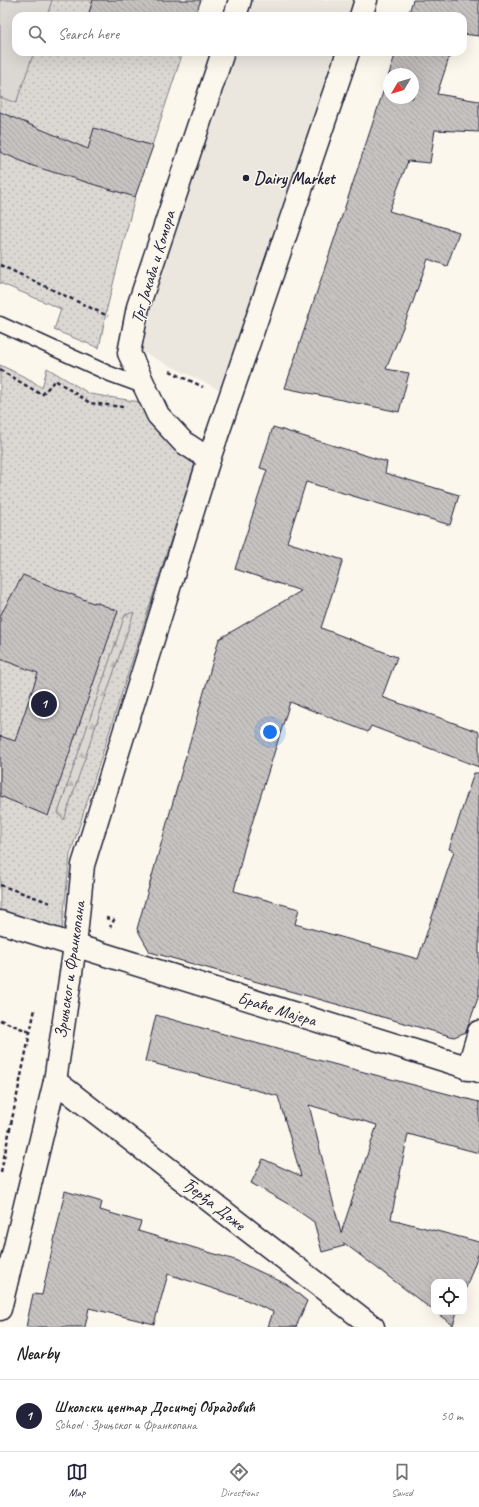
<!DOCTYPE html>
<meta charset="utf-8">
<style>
body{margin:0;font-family:Caveat,sans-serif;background:#f6f6f6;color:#222}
.controls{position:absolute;right:12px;bottom:12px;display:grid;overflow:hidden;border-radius:8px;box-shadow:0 4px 16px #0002}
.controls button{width:36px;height:36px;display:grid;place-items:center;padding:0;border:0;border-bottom:1px solid #e0e0e0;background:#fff;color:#222;font:20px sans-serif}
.compass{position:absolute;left:383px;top:68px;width:36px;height:36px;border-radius:50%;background:#fff;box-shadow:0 4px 16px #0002;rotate:232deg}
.you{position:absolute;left:270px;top:732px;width:14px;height:14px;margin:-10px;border:3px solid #fff;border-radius:50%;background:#1a73e8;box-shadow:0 0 0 6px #1a73e833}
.badge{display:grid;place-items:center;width:26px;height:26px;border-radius:50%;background:#22223b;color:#fff;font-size:13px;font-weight:700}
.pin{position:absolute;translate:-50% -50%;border:2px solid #fff;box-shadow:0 1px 4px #0006}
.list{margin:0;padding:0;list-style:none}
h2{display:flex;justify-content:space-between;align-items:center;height:52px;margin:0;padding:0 16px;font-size:17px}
h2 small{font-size:13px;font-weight:400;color:#767676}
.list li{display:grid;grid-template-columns:26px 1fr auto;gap:12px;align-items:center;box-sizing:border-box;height:72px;padding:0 16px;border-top:1px solid #e0e0e0}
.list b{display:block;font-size:15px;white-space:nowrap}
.list p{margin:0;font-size:13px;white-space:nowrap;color:#767676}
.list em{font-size:13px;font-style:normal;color:#767676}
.icon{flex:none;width:22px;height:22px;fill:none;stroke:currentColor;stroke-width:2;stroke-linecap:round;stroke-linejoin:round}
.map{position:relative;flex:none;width:479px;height:1327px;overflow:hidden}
.search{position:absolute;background:#fff;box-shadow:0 4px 16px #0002;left:12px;right:12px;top:12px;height:44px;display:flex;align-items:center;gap:10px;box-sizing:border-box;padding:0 14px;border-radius:12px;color:#767676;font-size:15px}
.sheet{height:124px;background:#fff}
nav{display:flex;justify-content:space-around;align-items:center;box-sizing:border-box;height:56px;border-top:1px solid #e0e0e0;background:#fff;font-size:11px;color:#767676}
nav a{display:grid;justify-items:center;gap:2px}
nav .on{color:#22223b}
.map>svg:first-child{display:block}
.built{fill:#ebe7df}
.grass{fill:url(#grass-dots);stroke:#7e7d87}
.forest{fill:url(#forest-firs);stroke:#7e7d87}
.park{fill:#dbd8d3;stroke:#7e7d87}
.building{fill:url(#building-back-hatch);stroke:#22223b;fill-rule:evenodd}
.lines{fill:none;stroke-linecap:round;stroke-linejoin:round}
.service-casing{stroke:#22223b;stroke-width:17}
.minor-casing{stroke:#22223b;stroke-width:25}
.tertiary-casing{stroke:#22223b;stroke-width:25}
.path{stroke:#22223b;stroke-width:2.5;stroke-dasharray:4 3;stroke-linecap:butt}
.service{stroke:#fbf7ec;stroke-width:14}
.minor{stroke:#fbf7ec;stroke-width:22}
.tertiary{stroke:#fbf7ec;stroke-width:22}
.poi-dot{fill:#22223b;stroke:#fbf7ec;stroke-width:1.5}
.labels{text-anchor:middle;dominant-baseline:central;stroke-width:3;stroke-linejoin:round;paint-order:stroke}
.poi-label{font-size:17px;font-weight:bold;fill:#22223b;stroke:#fbf7ec;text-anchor:start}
.street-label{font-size:17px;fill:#22223b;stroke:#fbf7ec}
</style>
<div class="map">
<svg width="479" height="1327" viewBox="0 0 479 1327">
<defs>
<pattern id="grass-dots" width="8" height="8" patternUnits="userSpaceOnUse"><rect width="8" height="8" fill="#dbd8d3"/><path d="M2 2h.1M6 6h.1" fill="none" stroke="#bcb9b6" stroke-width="1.8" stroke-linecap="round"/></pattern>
<pattern id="forest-firs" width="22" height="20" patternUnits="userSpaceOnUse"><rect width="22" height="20" fill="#dbd8d3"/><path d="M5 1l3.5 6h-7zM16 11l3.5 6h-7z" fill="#bcb9b6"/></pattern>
<pattern id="building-back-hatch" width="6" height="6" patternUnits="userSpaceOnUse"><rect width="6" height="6" fill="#c6c2c0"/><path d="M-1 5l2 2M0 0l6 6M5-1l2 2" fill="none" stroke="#aaa6a6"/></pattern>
</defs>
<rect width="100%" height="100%" fill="#fbf7ec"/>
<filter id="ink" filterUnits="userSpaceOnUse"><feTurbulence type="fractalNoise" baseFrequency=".025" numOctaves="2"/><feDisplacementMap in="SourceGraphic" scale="8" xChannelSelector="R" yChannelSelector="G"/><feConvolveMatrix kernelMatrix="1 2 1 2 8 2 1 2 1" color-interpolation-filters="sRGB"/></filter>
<g filter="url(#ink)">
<g class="built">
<path d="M251,0H359L353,16H246Z"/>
<path d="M234,52H341L226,393L142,352L151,305Z"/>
</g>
<g class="grass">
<path d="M0,0H93L88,16H16V52H174L182,55L135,197L107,308L99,348L54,330L61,309L0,283Z"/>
<path d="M0,365L31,380L42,388L47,368L90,394L140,402L154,426L195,464L70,855L62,931L0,910Z"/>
</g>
<path class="forest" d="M134,612L64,820L58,813L125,615Z"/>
<path class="park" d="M0,0H52L47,16H16V52H34L16,103L0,97Z"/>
<g class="building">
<path d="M93,0H201L195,16H88Z"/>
<path d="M413,0H479V36L463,34V16H408Z"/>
<path d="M396,52H451L437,94L479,101V132L435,130L430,163L408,161L389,211L459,232L447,266L428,259L410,310L386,369L409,373L399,412L285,388L389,74V98H413V74H389Z"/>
<path d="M0,112L88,149L94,128L153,146L135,197L33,166L0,152Z"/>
<path d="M273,427L387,462L385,473L459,495L450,525L306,482L287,542L343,560L321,628L397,657L382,697L479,732V767L371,726L368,732L290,702L244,849L234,891L299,909L295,924L418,959L454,851L449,849L474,773H479V995L466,1032L454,1037L150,952L137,929L219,639L301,591L235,569L267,470L260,468Z"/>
<path d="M23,575L93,603L95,602L118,611L48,816L0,796V736L15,741L38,673L0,659V616Z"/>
<path d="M156,1015L291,1053L479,1102V1153L408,1134L391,1219L479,1242V1252L464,1293V1282H434V1311L344,1243V1246L322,1252L314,1222L290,1205L251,1183L263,1159L301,1176L278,1096L145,1061ZM309,1105L377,1125L341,1233L330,1190Z"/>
<path d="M65,1191L102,1202L100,1210L141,1222L138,1231L235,1260L286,1284L307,1301L296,1327H268L273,1312L242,1298L168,1274L154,1324L89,1308L85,1327H26L33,1294L42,1295Z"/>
<path d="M435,1312H457L453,1325Z"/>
</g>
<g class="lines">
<g class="service-casing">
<path id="service" d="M0,324L110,374L143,386"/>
</g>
<g class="minor-casing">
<g id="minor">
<path d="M235,16L240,0"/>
<path d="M361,16L366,0"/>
<path d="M209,459L183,442L158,415L129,353L138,307L223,52"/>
<path d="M75,946L83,865L209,459L348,52"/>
<path d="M468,1069L479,1032"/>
<path d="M55,1081L373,1327"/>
</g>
</g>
<g class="tertiary-casing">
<g id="tertiary">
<path d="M0,922L479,1071"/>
<path d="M0,1309L55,1081L75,946"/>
</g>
</g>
<g class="path">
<path d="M0,265L108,316"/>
<path d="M0,370L42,395L55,380L90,403L123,407"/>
<path d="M170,371L203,387"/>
<path d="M0,885L51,903"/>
<path d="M106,918L114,920L110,927"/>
<path d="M0,1020L30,1032"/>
<path d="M1,1172L35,1009"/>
</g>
<use href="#service" class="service"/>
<use href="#minor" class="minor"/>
<use href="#tertiary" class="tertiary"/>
</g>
</g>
<circle class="poi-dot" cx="246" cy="178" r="4"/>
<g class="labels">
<g class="poi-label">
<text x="254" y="178">Dairy Market</text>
</g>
<g class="street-label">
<text transform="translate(153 267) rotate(-73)">Трг Јакаба и Комора</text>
<text transform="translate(70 970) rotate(-82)">Зрињског и Франкопана</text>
<text transform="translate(277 1009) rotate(17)">Браће Мајера</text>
<text transform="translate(214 1204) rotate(38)">Ђерђа Доже</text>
</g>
</g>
</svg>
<div class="controls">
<button><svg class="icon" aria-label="locate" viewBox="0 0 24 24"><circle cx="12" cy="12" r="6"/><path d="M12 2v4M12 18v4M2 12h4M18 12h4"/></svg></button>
</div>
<svg class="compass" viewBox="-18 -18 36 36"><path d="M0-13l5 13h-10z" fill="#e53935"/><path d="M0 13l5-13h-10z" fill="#767676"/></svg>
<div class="you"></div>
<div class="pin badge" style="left:44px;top:704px">1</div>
<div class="search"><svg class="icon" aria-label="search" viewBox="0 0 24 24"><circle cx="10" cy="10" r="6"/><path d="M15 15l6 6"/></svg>Search here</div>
</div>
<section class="sheet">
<h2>Nearby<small></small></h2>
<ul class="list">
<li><span class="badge">1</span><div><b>Школски центар Доситеј Обрадовић</b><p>School · Зрињског и Франкопана</p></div><em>50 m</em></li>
</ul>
</section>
<nav>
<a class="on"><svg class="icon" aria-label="map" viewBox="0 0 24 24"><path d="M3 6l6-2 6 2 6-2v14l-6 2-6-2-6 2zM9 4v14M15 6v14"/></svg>Map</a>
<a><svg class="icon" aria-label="directions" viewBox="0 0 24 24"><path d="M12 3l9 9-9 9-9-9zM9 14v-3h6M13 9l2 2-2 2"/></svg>Directions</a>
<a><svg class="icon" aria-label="saved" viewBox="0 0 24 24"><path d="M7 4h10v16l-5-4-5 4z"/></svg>Saved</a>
</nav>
